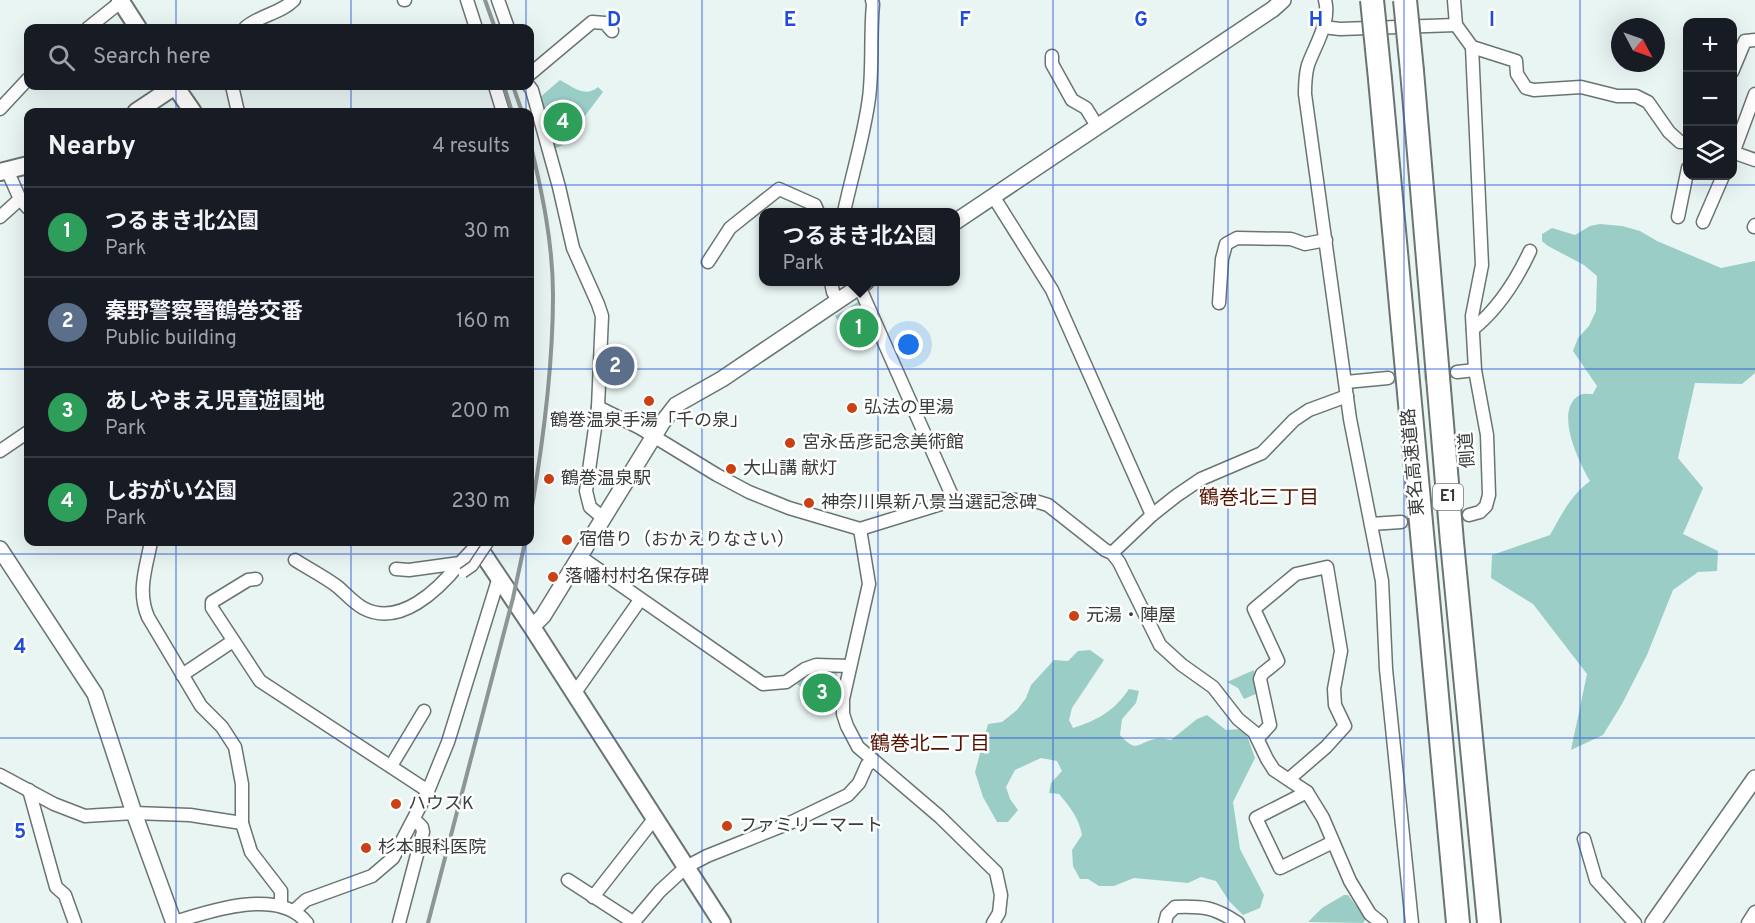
<!DOCTYPE html>
<meta charset="utf-8">
<style>
body{margin:0;font-family:Overpass,"Noto Sans JP",sans-serif;background:#20242c;color:#f1f3f6}
.controls{position:absolute;right:18px;top:18px;display:grid;overflow:hidden;border-radius:12px;box-shadow:0 6px 24px #0002}
.controls button{width:54px;height:54px;display:grid;place-items:center;padding:0;border:0;border-bottom:2px solid #363941;background:#171b24;color:#f1f3f6;font:30px sans-serif}
.compass{position:absolute;left:1611px;top:18px;width:54px;height:54px;border-radius:50%;background:#171b24;box-shadow:0 6px 24px #0002;rotate:131deg}
.you{position:absolute;left:909px;top:345px;width:21px;height:21px;margin:-15px;border:4px solid #fff;border-radius:50%;background:#1a73e8;box-shadow:0 0 0 9px #1a73e833}
.badge{display:grid;place-items:center;width:39px;height:39px;border-radius:50%;background:#c94114;color:#fff;font-size:20px;font-weight:700}
.pin{position:absolute;translate:-50% -50%;border:3px solid #fff;box-shadow:0 2px 6px #0006}
.popup{position:absolute;left:759px;top:208px;width:201px;height:78px;box-sizing:border-box;display:grid;place-content:center;border-radius:12px;background:#171b24;filter:drop-shadow(0 2px 4px #0005);font-size:20px;white-space:nowrap;color:#9ea1a6}
.popup b{font-size:22px;color:#f1f3f6}
.popup::after{content:'';position:absolute;left:50%;top:100%;margin-left:-12px;border:12px solid transparent;border-top-color:#171b24}
.list{margin:0;padding:0;list-style:none}
h2{display:flex;justify-content:space-between;align-items:center;height:78px;margin:0;padding:0 24px;font-size:26px}
h2 small{font-size:20px;font-weight:400;color:#9ea1a6}
.list li{display:grid;grid-template-columns:39px 1fr auto;gap:18px;align-items:center;box-sizing:border-box;height:90px;padding:0 24px;border-top:2px solid #363941}
.list b{display:block;font-size:22px;white-space:nowrap}
.list p{margin:0;font-size:20px;white-space:nowrap;color:#9ea1a6}
.list em{font-size:20px;font-style:normal;color:#9ea1a6}
.icon{flex:none;width:33px;height:33px;fill:none;stroke:currentColor;stroke-width:2;stroke-linecap:round;stroke-linejoin:round}
.map{position:relative;flex:none;width:1755px;height:923px;overflow:hidden}
.search{position:absolute;background:#171b24;box-shadow:0 6px 24px #0002;left:24px;top:24px;width:510px;height:66px;display:flex;align-items:center;gap:15px;box-sizing:border-box;padding:0 21px;border-radius:12px;color:#9ea1a6;font-size:22px}
.panel{position:absolute;background:#171b24;box-shadow:0 6px 24px #0002;left:24px;top:108px;width:510px;height:438px;border-radius:12px}
.map>svg:first-child{display:block}
.green{fill:#9bcdc7}
.lines{fill:none;stroke-linecap:round;stroke-linejoin:round}
.minor-tunnel{stroke:#c6d0ce;stroke-width:12;stroke-dasharray:12 6;stroke-linecap:butt}
.minor-casing{stroke:#6a7473;stroke-width:15}
.tertiary-casing{stroke:#6a7473;stroke-width:18}
.secondary-casing{stroke:#6a7473;stroke-width:20}
.motorway-casing{stroke:#6a7473;stroke-width:26}
.minor{stroke:#fff;stroke-width:12}
.tertiary{stroke:#fff;stroke-width:15}
.secondary{stroke:#fff;stroke-width:16}
.motorway{stroke:#fff;stroke-width:22}
.rail{stroke:#8e9695;stroke-width:4}
.pedestrian-bridge-casing{stroke:#6a7473;stroke-width:12;stroke-linecap:butt}
.motorway-bridge-casing{stroke:#6a7473;stroke-width:26;stroke-linecap:butt}
.pedestrian-bridge{stroke:#fff;stroke-width:9}
.motorway-bridge{stroke:#fff;stroke-width:22}
.grid{fill:none;stroke:#1d4ed8;stroke-width:1.5;stroke-opacity:0.55}
.poi-dot{fill:#c94114;stroke:#fff;stroke-width:2}
.labels{text-anchor:middle;dominant-baseline:central;stroke-width:5;stroke-linejoin:round;paint-order:stroke}
.shield{fill:#fff;stroke:#747676;stroke-width:1.5}
.shield-label{font-size:16px;font-weight:bold;fill:#383c3c}
.poi-label{font-size:18px;fill:#383c3c;stroke:#fff;text-anchor:start}
.street-label{font-size:18px;fill:#383c3c;stroke:#fff}
.neighbourhood-label{font-size:20px;fill:#531200;stroke:#fff}
.grid-label{font-size:20px;text-anchor:middle;font-weight:bold;fill:#1d4ed8;stroke:#fff;stroke-width:5;stroke-linejoin:round;paint-order:stroke}
</style>
<div class="map">
<svg width="1755" height="923" viewBox="0 0 1755 923">
<rect width="100%" height="100%" fill="#e9f5f3"/>
<g class="green">
<path d="M560,80C573,87 585,98 598,87L603,92L563,145L554,149L538,99Z"/>
<path d="M1600,224L1622,226L1640,231L1657,241L1721,268L1755,261V373L1742,384L1695,383L1678,458L1703,488L1683,534L1718,551L1717,571L1698,572L1673,590L1647,655L1622,704L1603,735L1571,750L1587,674L1533,604L1491,578L1492,555L1550,535C1562,514 1570,496 1590,481C1579,463 1553,409 1580,395C1583,393 1589,394 1593,394L1597,386L1573,351L1578,338L1589,326L1596,311L1597,276L1584,265L1548,246L1542,241V234L1552,228L1575,235L1590,226Z"/>
<path d="M858,302L863,303L880,340L875,344H853L835,316Z"/>
<path d="M1090,650L1104,660L1072,708L1069,720L1073,728C1098,720 1114,711 1129,689L1139,691L1136,703L1122,719L1120,735C1138,754 1136,743 1155,739C1160,738 1166,739 1171,740L1197,719L1207,715L1226,730L1241,729L1246,733L1255,758L1233,802L1240,849L1264,895L1260,908L1243,915L1229,901L1216,881L1201,877L1188,883L1134,878L1114,886H1099L1088,879H1080L1073,866L1072,850L1082,835C1079,818 1070,807 1059,794L1049,793L1051,783L1062,771L1057,761L1041,758L1015,770L1006,787L1010,799L1018,810L1008,822H997L983,797L975,772L988,724L1002,722L1017,710L1026,698L1031,685L1054,660L1068,661L1078,651Z"/>
<path d="M824,670L837,673L838,679L833,711L797,684L812,672Z"/>
<path d="M1254,670L1258,693L1244,699L1238,688L1227,682Z"/>
<path d="M1344,895H1348L1366,919L1363,923L1308,922L1322,908Z"/>
</g>
<g class="lines">
<g class="minor-tunnel">
<path d="M1388,378L1457,372"/>
<path d="M1401,522L1469,515"/>
</g>
<g class="minor-casing">
<g id="minor">
<path d="M404,0H405"/>
<path d="M467,0L476,28"/>
<path d="M498,0L508,28"/>
<path d="M1325,0C1331,22 1315,45 1308,65C1305,75 1305,83 1305,94L1350,419L1382,581L1386,669L1412,923"/>
<path d="M1454,0L1456,25L1472,47L1516,61L1517,74L1526,88L1534,90L1581,87L1617,96H1636L1648,102L1669,132L1680,142H1688"/>
<path d="M1323,27L1340,29L1456,25"/>
<path d="M88,28L123,0"/>
<path d="M245,28C259,15 280,14 294,0"/>
<path d="M1052,56V64L1072,100L1086,108L1097,126"/>
<path d="M1732,72L1745,41L1755,40"/>
<path d="M530,74L592,22L605,23L612,31"/>
<path d="M232,86L238,112"/>
<path d="M495,86L503,112"/>
<path d="M529,86L532,90L559,187L573,248L598,304L602,316L598,407L586,491L590,507L603,518"/>
<path d="M0,109L28,79"/>
<path d="M1735,153L1755,160"/>
<path d="M1732,156L1755,94"/>
<path d="M7,170L20,199L28,208"/>
<path d="M993,196L1052,290L1152,515"/>
<path d="M844,212C852,175 864,136 869,98C873,67 870,36 873,4L872,0"/>
<path d="M0,217L20,199"/>
<path d="M1678,217L1688,168"/>
<path d="M1703,222L1723,176"/>
<path d="M1754,227L1755,225"/>
<path d="M708,262L730,228L779,189L815,205L818,212"/>
<path d="M831,282L833,292L838,301"/>
<path d="M859,286L954,500"/>
<path d="M1219,303L1222,259L1226,244L1237,238L1291,239L1305,244L1326,240"/>
<path d="M1473,329C1499,308 1516,281 1530,251"/>
<path d="M1457,372L1475,370"/>
<path d="M1346,382L1388,378"/>
<path d="M598,407L640,428L717,475L749,492L789,508L860,529L954,500L999,499L1035,501L1048,505L1105,550L1112,553L1119,562L1160,645L1182,665L1213,687L1238,719L1254,732L1267,759L1274,770L1307,792L1323,818L1350,881L1370,914L1381,923"/>
<path d="M0,451L28,432"/>
<path d="M1469,515L1480,512L1486,506L1489,495L1487,435L1475,370L1472,316L1482,265L1472,47"/>
<path d="M1371,524L1401,522"/>
<path d="M860,529L869,584L843,699V714L847,726L858,747L940,817L996,872L1001,895L999,913L993,923"/>
<path d="M151,542C146,568 137,591 148,617L201,706L222,727L235,747L242,784V823L251,852L281,891V905"/>
<path d="M1112,553L1152,515L1176,496L1201,479L1262,453L1294,420L1309,410L1347,396"/>
<path d="M579,556L763,684L786,682L805,669L816,665L850,666"/>
<path d="M295,560C309,569 325,577 338,587C346,594 354,603 363,608C400,628 439,589 460,563"/>
<path d="M396,569L409,570L460,563L477,545"/>
<path d="M256,579L248,580L212,602V608L260,681L428,791"/>
<path d="M182,675L233,641"/>
<path d="M574,694L640,600"/>
<path d="M1258,738L1270,725L1260,679L1262,674L1278,661L1254,609L1296,574L1327,567L1341,651L1334,689L1335,705L1345,726L1326,747L1289,779"/>
<path d="M391,766L424,711"/>
<path d="M0,775L54,804L85,816L134,813L190,815L242,823"/>
<path d="M29,790L56,887L65,895L75,923"/>
<path d="M1307,792L1256,818L1280,868L1333,842"/>
<path d="M1584,839L1596,880L1635,923"/>
<path d="M568,880L633,922"/>
<path d="M593,897L654,819"/>
<path d="M295,910L306,900L372,876L393,858L428,791L448,742L499,577"/>
<path d="M172,923C209,911 279,887 307,923"/>
<path d="M399,923L423,832L422,827L414,819"/>
<path d="M633,923L660,891L686,867L707,856L792,822L848,795L859,783L867,765L874,761"/>
<path d="M1165,923L1167,915L1175,907C1204,906 1214,907 1238,923"/>
<path d="M1748,923L1755,912"/>
</g>
</g>
<g class="tertiary-casing">
<g id="tertiary">
<path d="M955,222L1273,9L1283,0"/>
<path d="M0,549L95,694L134,813L174,923"/>
<path d="M532,627L543,616L662,423L676,405L722,379L866,282"/>
<path d="M1653,923L1755,778"/>
</g>
</g>
<g class="secondary-casing">
<g id="secondary">
<path d="M120,0L138,28"/>
<path d="M175,86L193,112"/>
<path d="M136,112L175,86"/>
<path d="M0,172L28,165"/>
<path d="M475,542L532,627L722,923"/>
</g>
</g>
<g class="motorway-casing">
<g id="motorway">
<path d="M1412,71L1452,542L1489,923"/>
<path d="M1380,79L1458,923"/>
</g>
</g>
<use href="#minor" class="minor"/>
<use href="#tertiary" class="tertiary"/>
<use href="#secondary" class="secondary"/>
<use href="#motorway" class="motorway"/>
<g class="rail">
<path d="M485,0L495,28"/>
<path d="M504,86L512,112"/>
<path d="M513,86L522,112"/>
<path d="M530,142C542,192 553,243 553,295C553,370 543,444 530,518"/>
<path d="M428,923L513,598L525,542"/>
</g>
<g class="pedestrian-bridge-casing">
<path id="pedestrian-bridge" d="M463,573L473,566L489,542"/>
</g>
<g class="motorway-bridge-casing">
<g id="motorway-bridge">
<path d="M1372,0L1380,79"/>
<path d="M1405,0L1412,71"/>
</g>
</g>
<use href="#pedestrian-bridge" class="pedestrian-bridge"/>
<use href="#motorway-bridge" class="motorway-bridge"/>
</g>
<path class="grid" d="M176,0V28M351,0V28M526,0V28M702,0V923M878,0V923M1053,0V923M1228,0V923M1404,0V923M1580,0V923M176,86V112M351,86V112M526,86V112M0,185H28M530,185H1755M0,369H28M530,369H1755M176,542V923M351,542V923M526,542V923M0,554H1755M0,738H1755"/>
<g class="poi-dot">
<circle cx="649" cy="401" r="6"/>
<circle cx="852" cy="408" r="6"/>
<circle cx="790" cy="443" r="6"/>
<circle cx="731" cy="469" r="6"/>
<circle cx="549" cy="479" r="6"/>
<circle cx="809" cy="503" r="6"/>
<circle cx="567" cy="540" r="6"/>
<circle cx="553" cy="577" r="6"/>
<circle cx="1074" cy="616" r="6"/>
<circle cx="396" cy="804" r="6"/>
<circle cx="727" cy="826" r="6"/>
<circle cx="366" cy="848" r="6"/>
</g>
<g class="labels">
<rect class="shield" x="1433" y="484" width="30" height="26" rx="4.5"/>
<g class="shield-label">
<text x="1448" y="497">E1</text>
</g>
<g class="poi-label">
<text x="864" y="408">弘法の里湯</text>
<text x="649" y="421" text-anchor="middle">鶴巻温泉手湯「千の泉」</text>
<text x="802" y="443">宮永岳彦記念美術館</text>
<text x="743" y="469">大山講 献灯</text>
<text x="561" y="479">鶴巻温泉駅</text>
<text x="821" y="503">神奈川県新八景当選記念碑</text>
<text x="579" y="540">宿借り（おかえりなさい）</text>
<text x="565" y="577">落幡村村名保存碑</text>
<text x="1086" y="616">元湯・陣屋</text>
<text x="408" y="804">ハウスK</text>
<text x="739" y="826">ファミリーマート</text>
<text x="378" y="848">杉本眼科医院</text>
</g>
<g class="street-label">
<text transform="translate(1468 450) rotate(-94)">側道</text>
<text transform="translate(1414 462) rotate(-95)">東名高速道路</text>
</g>
<g class="neighbourhood-label">
<text x="1259" y="499">鶴巻北三丁目</text>
<text x="930" y="745">鶴巻北二丁目</text>
</g>
</g>
<g class="grid-label">
<text x="614" y="26">D</text>
<text x="790" y="26">E</text>
<text x="965" y="26">F</text>
<text x="1141" y="26">G</text>
<text x="1316" y="26">H</text>
<text x="1492" y="26">I</text>
<text x="20" y="653">4</text>
<text x="20" y="838">5</text>
</g>
</svg>
<div class="controls">
<button>+</button>
<button>−</button>
<button><svg class="icon" aria-label="layers" viewBox="0 0 24 24"><path d="M12 4l9 5-9 5-9-5zM3 14l9 5 9-5"/></svg></button>
</div>
<svg class="compass" viewBox="-18 -18 36 36"><path d="M0-13l5 13h-10z" fill="#e53935"/><path d="M0 13l5-13h-10z" fill="#9ea1a6"/></svg>
<div class="you"></div>
<div class="pin badge" style="left:859px;top:328px;background:#2e9e5b">1</div>
<div class="popup"><b>つるまき北公園</b>Park</div>
<div class="pin badge" style="left:615px;top:366px;background:#5c6f8a">2</div>
<div class="pin badge" style="left:822px;top:693px;background:#2e9e5b">3</div>
<div class="pin badge" style="left:563px;top:122px;background:#2e9e5b">4</div>
<div class="search"><svg class="icon" aria-label="search" viewBox="0 0 24 24"><circle cx="10" cy="10" r="6"/><path d="M15 15l6 6"/></svg>Search here</div>
<section class="panel">
<h2>Nearby<small>4 results</small></h2>
<ul class="list">
<li><span class="badge" style="background:#2e9e5b">1</span><div><b>つるまき北公園</b><p>Park</p></div><em>30 m</em></li>
<li><span class="badge" style="background:#5c6f8a">2</span><div><b>秦野警察署鶴巻交番</b><p>Public building</p></div><em>160 m</em></li>
<li><span class="badge" style="background:#2e9e5b">3</span><div><b>あしやまえ児童遊園地</b><p>Park</p></div><em>200 m</em></li>
<li><span class="badge" style="background:#2e9e5b">4</span><div><b>しおがい公園</b><p>Park</p></div><em>230 m</em></li>
</ul>
</section>
</div>
